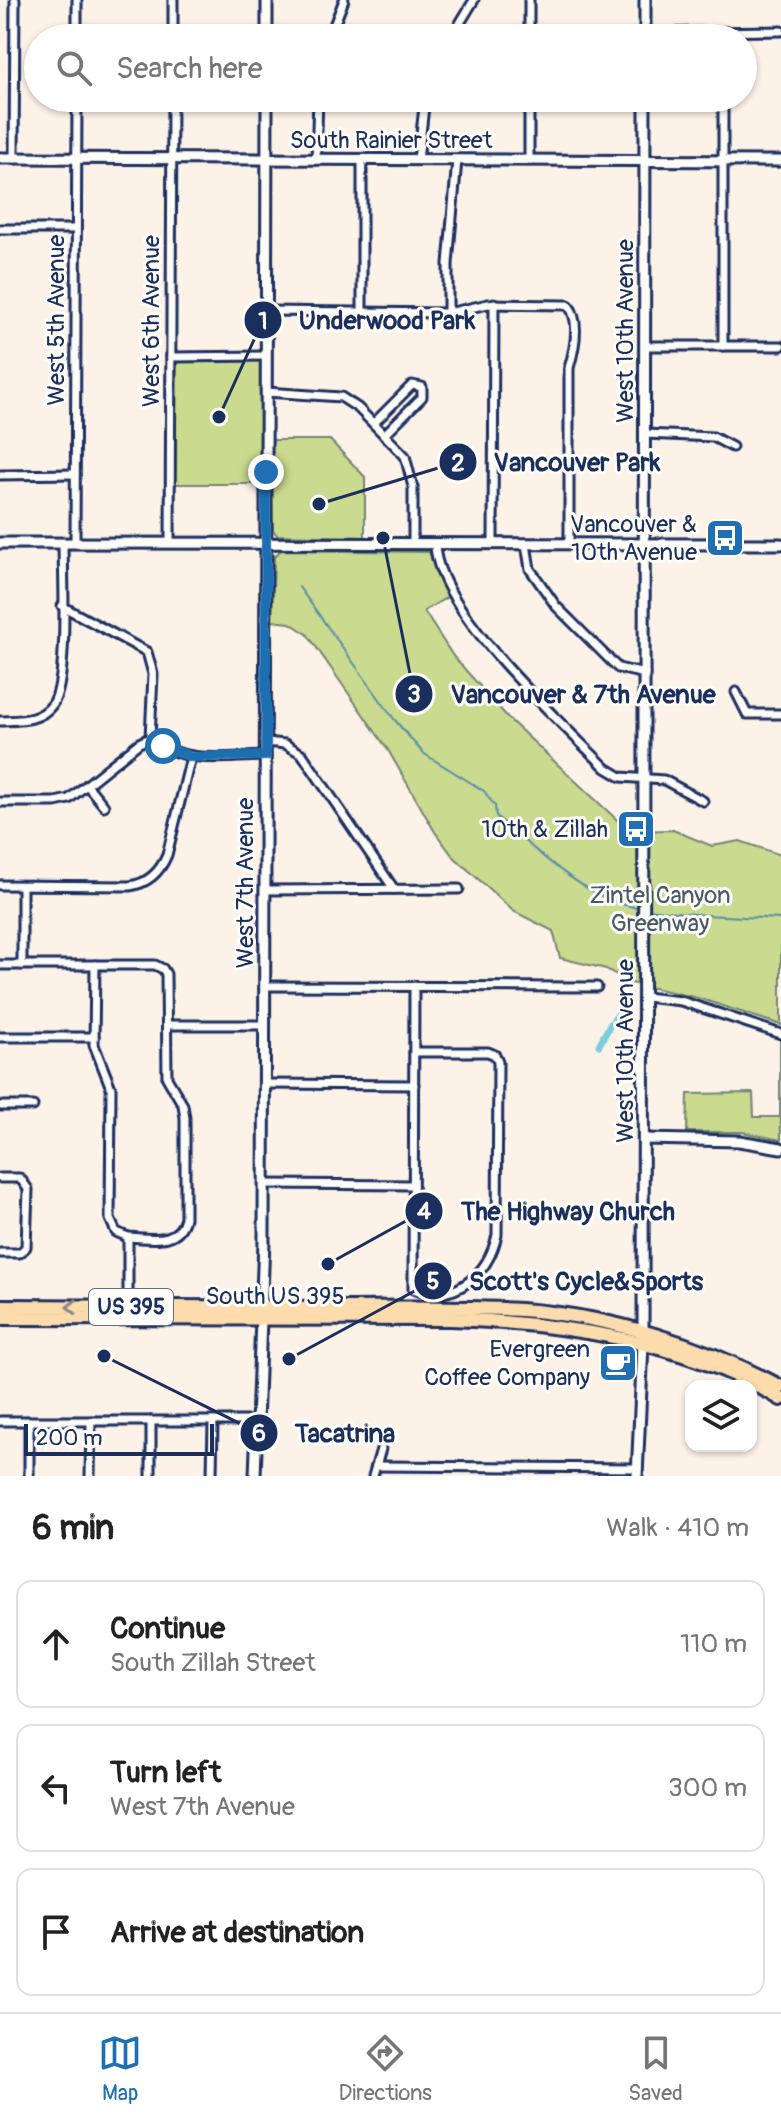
<!DOCTYPE html>
<meta charset="utf-8">
<style>
body{margin:0;font-family:Pangolin,sans-serif;background:#f6f6f6;color:#222}
.controls{position:absolute;right:24px;bottom:24px;display:grid;overflow:hidden;border-radius:16px;box-shadow:0 2px 6px #0004}
.controls button{width:72px;height:72px;display:grid;place-items:center;padding:0;border:0;border-bottom:2px solid #e0e0e0;background:#fff;color:#222;font:40px sans-serif}
.scale{position:absolute;left:24px;bottom:20px;width:190px;box-sizing:border-box;padding-left:8px;border:4px solid #1b2f5e;border-top:0;font-size:22px;line-height:28px;white-space:nowrap;color:#1b2f5e;-webkit-text-stroke:6px #fdfcf7;paint-order:stroke}
.stop{position:absolute;width:24px;height:24px;margin:-18px;border:6px solid #1f6fb2;border-radius:50%;background:#fff}
.stop.end{background:#1f6fb2;border-color:#fff;box-shadow:0 2px 8px #0008}
.list{margin:0;padding:0;list-style:none}
h2{display:flex;justify-content:space-between;align-items:center;height:104px;margin:0;padding:0 32px;font-size:34px}
h2 small{font-size:26px;font-weight:400;color:#767676}
.list li{display:grid;grid-template-columns:52px 1fr auto;gap:24px;align-items:center;box-sizing:border-box;height:128px;margin:0 16px 16px;padding:0 16px;border:2px solid #e0e0e0;border-radius:16px}
.list b{display:block;font-size:30px;white-space:nowrap}
.list p{margin:0;font-size:26px;white-space:nowrap;color:#767676}
.list em{font-size:26px;font-style:normal;color:#767676}
.icon{flex:none;width:44px;height:44px;fill:none;stroke:currentColor;stroke-width:2;stroke-linecap:round;stroke-linejoin:round}
.map{position:relative;flex:none;width:781px;height:1476px;overflow:hidden}
.search{position:absolute;background:#fff;box-shadow:0 2px 6px #0004;left:24px;right:24px;top:24px;height:88px;display:flex;align-items:center;gap:20px;box-sizing:border-box;padding:0 28px;border-radius:44px;color:#767676;font-size:30px}
.sheet{height:536px;background:#fff}
nav{display:flex;justify-content:space-around;align-items:center;box-sizing:border-box;height:112px;border-top:2px solid #e0e0e0;background:#fff;font-size:22px;color:#767676}
nav a{display:grid;justify-items:center;gap:4px}
nav .on{color:#1f6fb2}
.map>svg:first-child{display:block}
.green{fill:#cada8e;stroke:#728476;stroke-width:2}
.lines{fill:none;stroke-linecap:round;stroke-linejoin:round}
.stream{stroke:#568daa;stroke-width:2}
.canal{stroke:#7eccdc;stroke-width:7}
.street-casing{stroke:#1b2f5e;stroke-width:13}
.secondary-casing{stroke:#1b2f5e;stroke-width:15}
.highway-casing{stroke:#1b2f5e;stroke-width:18}
.street{stroke:#fdfcf7;stroke-width:7}
.secondary{stroke:#fdfcf7;stroke-width:9}
.highway{stroke:#fcdcac;stroke-width:12}
.oneway{stroke:#8c8685}
.route{stroke:#1f6fb2;stroke-width:10}
.labels{text-anchor:middle;dominant-baseline:central;stroke-width:6;stroke-linejoin:round;paint-order:stroke}
.shield{fill:#fdfcf7;stroke:#5f6c8c;stroke-width:2}
.shield-label{font-size:22px;font-weight:bold;fill:#1b2f5e}
.street-label{font-size:24px;fill:#1b2f5e;stroke:#fdfcf7}
.poi-label{font-size:24px;fill:#1b2f5e;stroke:#fdfcf7;text-anchor:end}
.park-label{font-size:24px;fill:#475a6a;stroke:#fdfcf7}
.leader{fill:none;stroke:#1b2f5e;stroke-width:3}
.callout-dot{fill:#1b2f5e;stroke:#fdfcf7;stroke-width:3}
.mark-label{font-size:24px;text-anchor:middle;font-weight:bold;fill:#fff}
.callout-label{font-size:26px;text-anchor:middle;font-weight:bold;fill:#1b2f5e;stroke:#fdfcf7;stroke-width:6;stroke-linejoin:round;paint-order:stroke}
</style>
<div class="map">
<svg width="781" height="1476" viewBox="0 0 781 1476">
<rect width="100%" height="100%" fill="#fdf2e8"/>
<filter id="ink" filterUnits="userSpaceOnUse"><feTurbulence type="fractalNoise" baseFrequency=".0125" numOctaves="2"/><feDisplacementMap in="SourceGraphic" scale="16" xChannelSelector="R" yChannelSelector="G"/><feConvolveMatrix kernelMatrix="1 2 1 2 8 2 1 2 1" color-interpolation-filters="sRGB"/></filter>
<g filter="url(#ink)">
<g class="green">
<path d="M260,358V484H175L177,359Z"/>
<path d="M271,440H330L365,477V537L277,535L273,530Z"/>
<path d="M281,550L429,552L449,596L424,611L453,656L510,720L629,831L673,830L712,846L740,841L781,855V1025L698,998L631,983L606,969L560,958L553,931L513,911L452,855L435,832L388,750L307,634L290,623L272,621L274,557Z"/>
<path d="M780,1037L781,1140L742,1132H687L688,1094L753,1093L754,1117H780Z"/>
</g>
<g class="lines">
<g class="stream">
<path d="M299,587L394,719L423,753L484,791L495,806L496,816C534,849 589,902 640,908"/>
<path d="M647,909L704,915L781,919"/>
</g>
<path class="canal" d="M599,1045L610,1025L627,1003"/>
<g class="street-casing">
<g id="street">
<path d="M645,33L781,31"/>
<path d="M77,38V0"/>
<path d="M173,38V0"/>
<path d="M329,38L344,0"/>
<path d="M451,38L474,0"/>
<path d="M529,38V0"/>
<path d="M723,98V346"/>
<path d="M14,158L15,0"/>
<path d="M316,160L318,98"/>
<path d="M418,160L425,98"/>
<path d="M529,160V98"/>
<path d="M0,229H76"/>
<path d="M266,311L448,313L488,304L568,305C581,320 574,351 569,368V544"/>
<path d="M362,312V160"/>
<path d="M448,313V264L457,160"/>
<path d="M645,346H781"/>
<path d="M171,357L266,356"/>
<path d="M266,392L341,397L358,408L405,456L413,487V544"/>
<path d="M374,423L412,385L422,387V397L384,435"/>
<path d="M645,434L713,437L732,447"/>
<path d="M0,475L75,474"/>
<path d="M75,543L77,98"/>
<path d="M170,543L172,98"/>
<path d="M435,544C436,610 560,721 606,768L621,777L664,780L703,801"/>
<path d="M493,544L494,303"/>
<path d="M526,544L530,569L556,606L618,668L645,674"/>
<path d="M62,606L147,652L153,674L150,738"/>
<path d="M736,692L747,714H781"/>
<path d="M0,721C19,720 39,722 52,705C69,684 63,575 63,543"/>
<path d="M266,742L285,744L302,754L394,889"/>
<path d="M87,785L104,806"/>
<path d="M0,802H55L69,799L139,743L150,738C183,765 226,757 266,756"/>
<path d="M0,885L130,886C149,883 160,872 167,855L191,757"/>
<path d="M22,886V965"/>
<path d="M265,890L459,889"/>
<path d="M0,965H155L163,969L166,974L167,1078L183,1105L185,1118V1218C179,1245 150,1238 128,1237"/>
<path d="M95,965L94,1045L111,1088L110,1219L116,1232L128,1237V1294"/>
<path d="M265,986L597,987"/>
<path d="M645,997L681,1001L781,1034"/>
<path d="M167,1025H265"/>
<path d="M0,1037H94"/>
<path d="M414,1052H488L495,1055L498,1062L497,1235C488,1275 454,1305 413,1289L414,986"/>
<path d="M264,1084L414,1085"/>
<path d="M0,1106H33"/>
<path d="M0,1178H20L28,1189L26,1247L20,1253H0"/>
<path d="M264,1184L413,1185"/>
<path d="M0,1421H258"/>
<path d="M29,1421V1476"/>
<path d="M376,1466L638,1468"/>
<path d="M90,1476L91,1421"/>
<path d="M151,1476V1421"/>
<path d="M212,1476L213,1421"/>
<path d="M373,1476L381,1449"/>
</g>
</g>
<g class="secondary-casing">
<g id="secondary">
<path d="M267,38V0"/>
<path d="M645,38V0"/>
<path d="M0,158L781,161"/>
<path d="M0,543L781,544"/>
<path d="M644,1139L739,1141L781,1148"/>
<path d="M255,1476L264,1241L267,98"/>
<path d="M637,1476L643,1344L645,98"/>
</g>
</g>
<g class="highway-casing">
<g id="highway">
<path d="M0,1306C109,1307 218,1307 327,1308C392,1308 457,1306 521,1310C610,1316 703,1345 781,1387"/>
<path d="M0,1318L450,1319C561,1323 684,1340 781,1399"/>
</g>
</g>
<use href="#street" class="street"/>
<use href="#secondary" class="secondary"/>
<use href="#highway" class="highway"/>
</g>
<defs><path id="oneway-chevron" d="M-2-3.5L2.5 0L-2 3.5" fill="none" stroke-width="1.6" stroke-linecap="round" stroke-linejoin="round" transform="scale(2)"/></defs>
<use class="oneway" href="#oneway-chevron" transform="translate(72 1307) rotate(-180)"/>
</g>
<g class="lines" filter="url(#ink)">
<path class="route" d="M163,746L191,757L266,756V472"/>
</g>
<defs>
<g id="bus-square" transform="scale(2)"><rect x="-9" y="-9" width="18" height="18" rx="4" fill="#1f6fb2" stroke="#fdfcf7"/><path d="M-5-6H5V4H4V6H2V4H-2V6H-4V4H-5ZM-3.5-4V0h7V-4ZM-3.5 1.2v1.5H-2V1.2ZM2 1.2v1.5H3.5V1.2Z" fill="#fff"/></g>
<g id="cafe-square" transform="scale(2)"><rect x="-9" y="-9" width="18" height="18" rx="4" fill="#1f6fb2" stroke="#fdfcf7"/><path d="M-5.5-4.5H6V0H3Q3 3.5 0 3.5H-2.5Q-5.5 3.5-5.5 0ZM3-3.2v2h1.7v-2ZM-6 4.5H4V6H-6Z" fill="#fff"/></g>
</defs>
<g fill-rule="evenodd">
<use href="#bus-square" x="725" y="538"/>
<use href="#bus-square" x="636" y="829"/>
<use href="#cafe-square" x="618" y="1363"/>
</g>
<g class="labels">
<rect class="shield" x="89" y="1289" width="84" height="36" rx="6"/>
<g class="shield-label">
<text x="131" y="1307">US 395</text>
</g>
<g class="street-label">
<text x="391" y="140">South Rainier Street</text>
<text transform="translate(56 320) rotate(-90)">West 5th Avenue</text>
<text transform="translate(151 321) rotate(-90)">West 6th Avenue</text>
<text transform="translate(625 331) rotate(-90)">West 10th Avenue</text>
<text transform="translate(245 883) rotate(-90)">West 7th Avenue</text>
<text transform="translate(625 1051) rotate(-90)">West 10th Avenue</text>
<text x="275" y="1296">South US 395</text>
</g>
<g class="poi-label">
<text x="697" y="524">Vancouver &amp;<tspan x="697" dy="28">10th Avenue</tspan></text>
<text x="608" y="829">10th &amp; Zillah</text>
<text x="590" y="1349">Evergreen<tspan x="590" dy="28">Coffee Company</tspan></text>
</g>
<g class="park-label">
<text x="660" y="895">Zintel Canyon<tspan x="660" dy="28">Greenway</tspan></text>
</g>
</g>
<path class="leader" d="M219 417L263 320M319 504L458 462M383 538L414 694M328 1264L424 1211M289 1359L433 1281M104 1356L259 1433"/>
<g class="callout-dot">
<circle cx="219" cy="417" r="8"/>
<circle cx="319" cy="504" r="8"/>
<circle cx="383" cy="538" r="8"/>
<circle cx="328" cy="1264" r="8"/>
<circle cx="289" cy="1359" r="8"/>
<circle cx="104" cy="1356" r="8"/>
<circle cx="263" cy="320" r="20"/>
<circle cx="458" cy="462" r="20"/>
<circle cx="414" cy="694" r="20"/>
<circle cx="424" cy="1211" r="20"/>
<circle cx="433" cy="1281" r="20"/>
<circle cx="259" cy="1433" r="20"/>
</g>
<g class="mark-label">
<text x="263" y="329">1</text>
<text x="458" y="471">2</text>
<text x="414" y="702">3</text>
<text x="424" y="1219">4</text>
<text x="433" y="1289">5</text>
<text x="259" y="1441">6</text>
</g>
<g class="callout-label">
<text x="387" y="329">Underwood Park</text>
<text x="577" y="471">Vancouver Park</text>
<text x="583" y="703">Vancouver &amp; 7th Avenue</text>
<text x="568" y="1220">The Highway Church</text>
<text x="586" y="1290">Scott's Cycle&amp;Sports</text>
<text x="345" y="1442">Tacatrina</text>
</g>
</svg>
<div class="controls">
<button><svg class="icon" aria-label="layers" viewBox="0 0 24 24"><path d="M12 4l9 5-9 5-9-5zM3 14l9 5 9-5"/></svg></button>
</div>
<div class="scale">200 m</div>
<div class="stop" style="left:163px;top:746px"></div>
<div class="stop end" style="left:266px;top:472px"></div>
<div class="search"><svg class="icon" aria-label="search" viewBox="0 0 24 24"><circle cx="10" cy="10" r="6"/><path d="M15 15l6 6"/></svg>Search here</div>
</div>
<section class="sheet">
<h2>6 min<small>Walk · 410 m</small></h2>
<ul class="list">
<li><svg class="icon" aria-label="ahead" viewBox="0 0 24 24"><path d="M12 20V5M6 11l6-6 6 6"/></svg><div><b>Continue</b><p>South Zillah Street</p></div><em>110 m</em></li>
<li><svg class="icon" aria-label="left" viewBox="0 0 24 24"><path d="M17 20v-9H6M10 6l-5 5 5 5"/></svg><div><b>Turn left</b><p>West 7th Avenue</p></div><em>300 m</em></li>
<li><svg class="icon" aria-label="arrive" viewBox="0 0 24 24"><path d="M6 21V4h12l-3 4 3 4H6"/></svg><div><b>Arrive at destination</b></div></li>
</ul>
</section>
<nav>
<a class="on"><svg class="icon" aria-label="map" viewBox="0 0 24 24"><path d="M3 6l6-2 6 2 6-2v14l-6 2-6-2-6 2zM9 4v14M15 6v14"/></svg>Map</a>
<a><svg class="icon" aria-label="directions" viewBox="0 0 24 24"><path d="M12 3l9 9-9 9-9-9zM9 14v-3h6M13 9l2 2-2 2"/></svg>Directions</a>
<a><svg class="icon" aria-label="saved" viewBox="0 0 24 24"><path d="M7 4h10v16l-5-4-5 4z"/></svg>Saved</a>
</nav>
